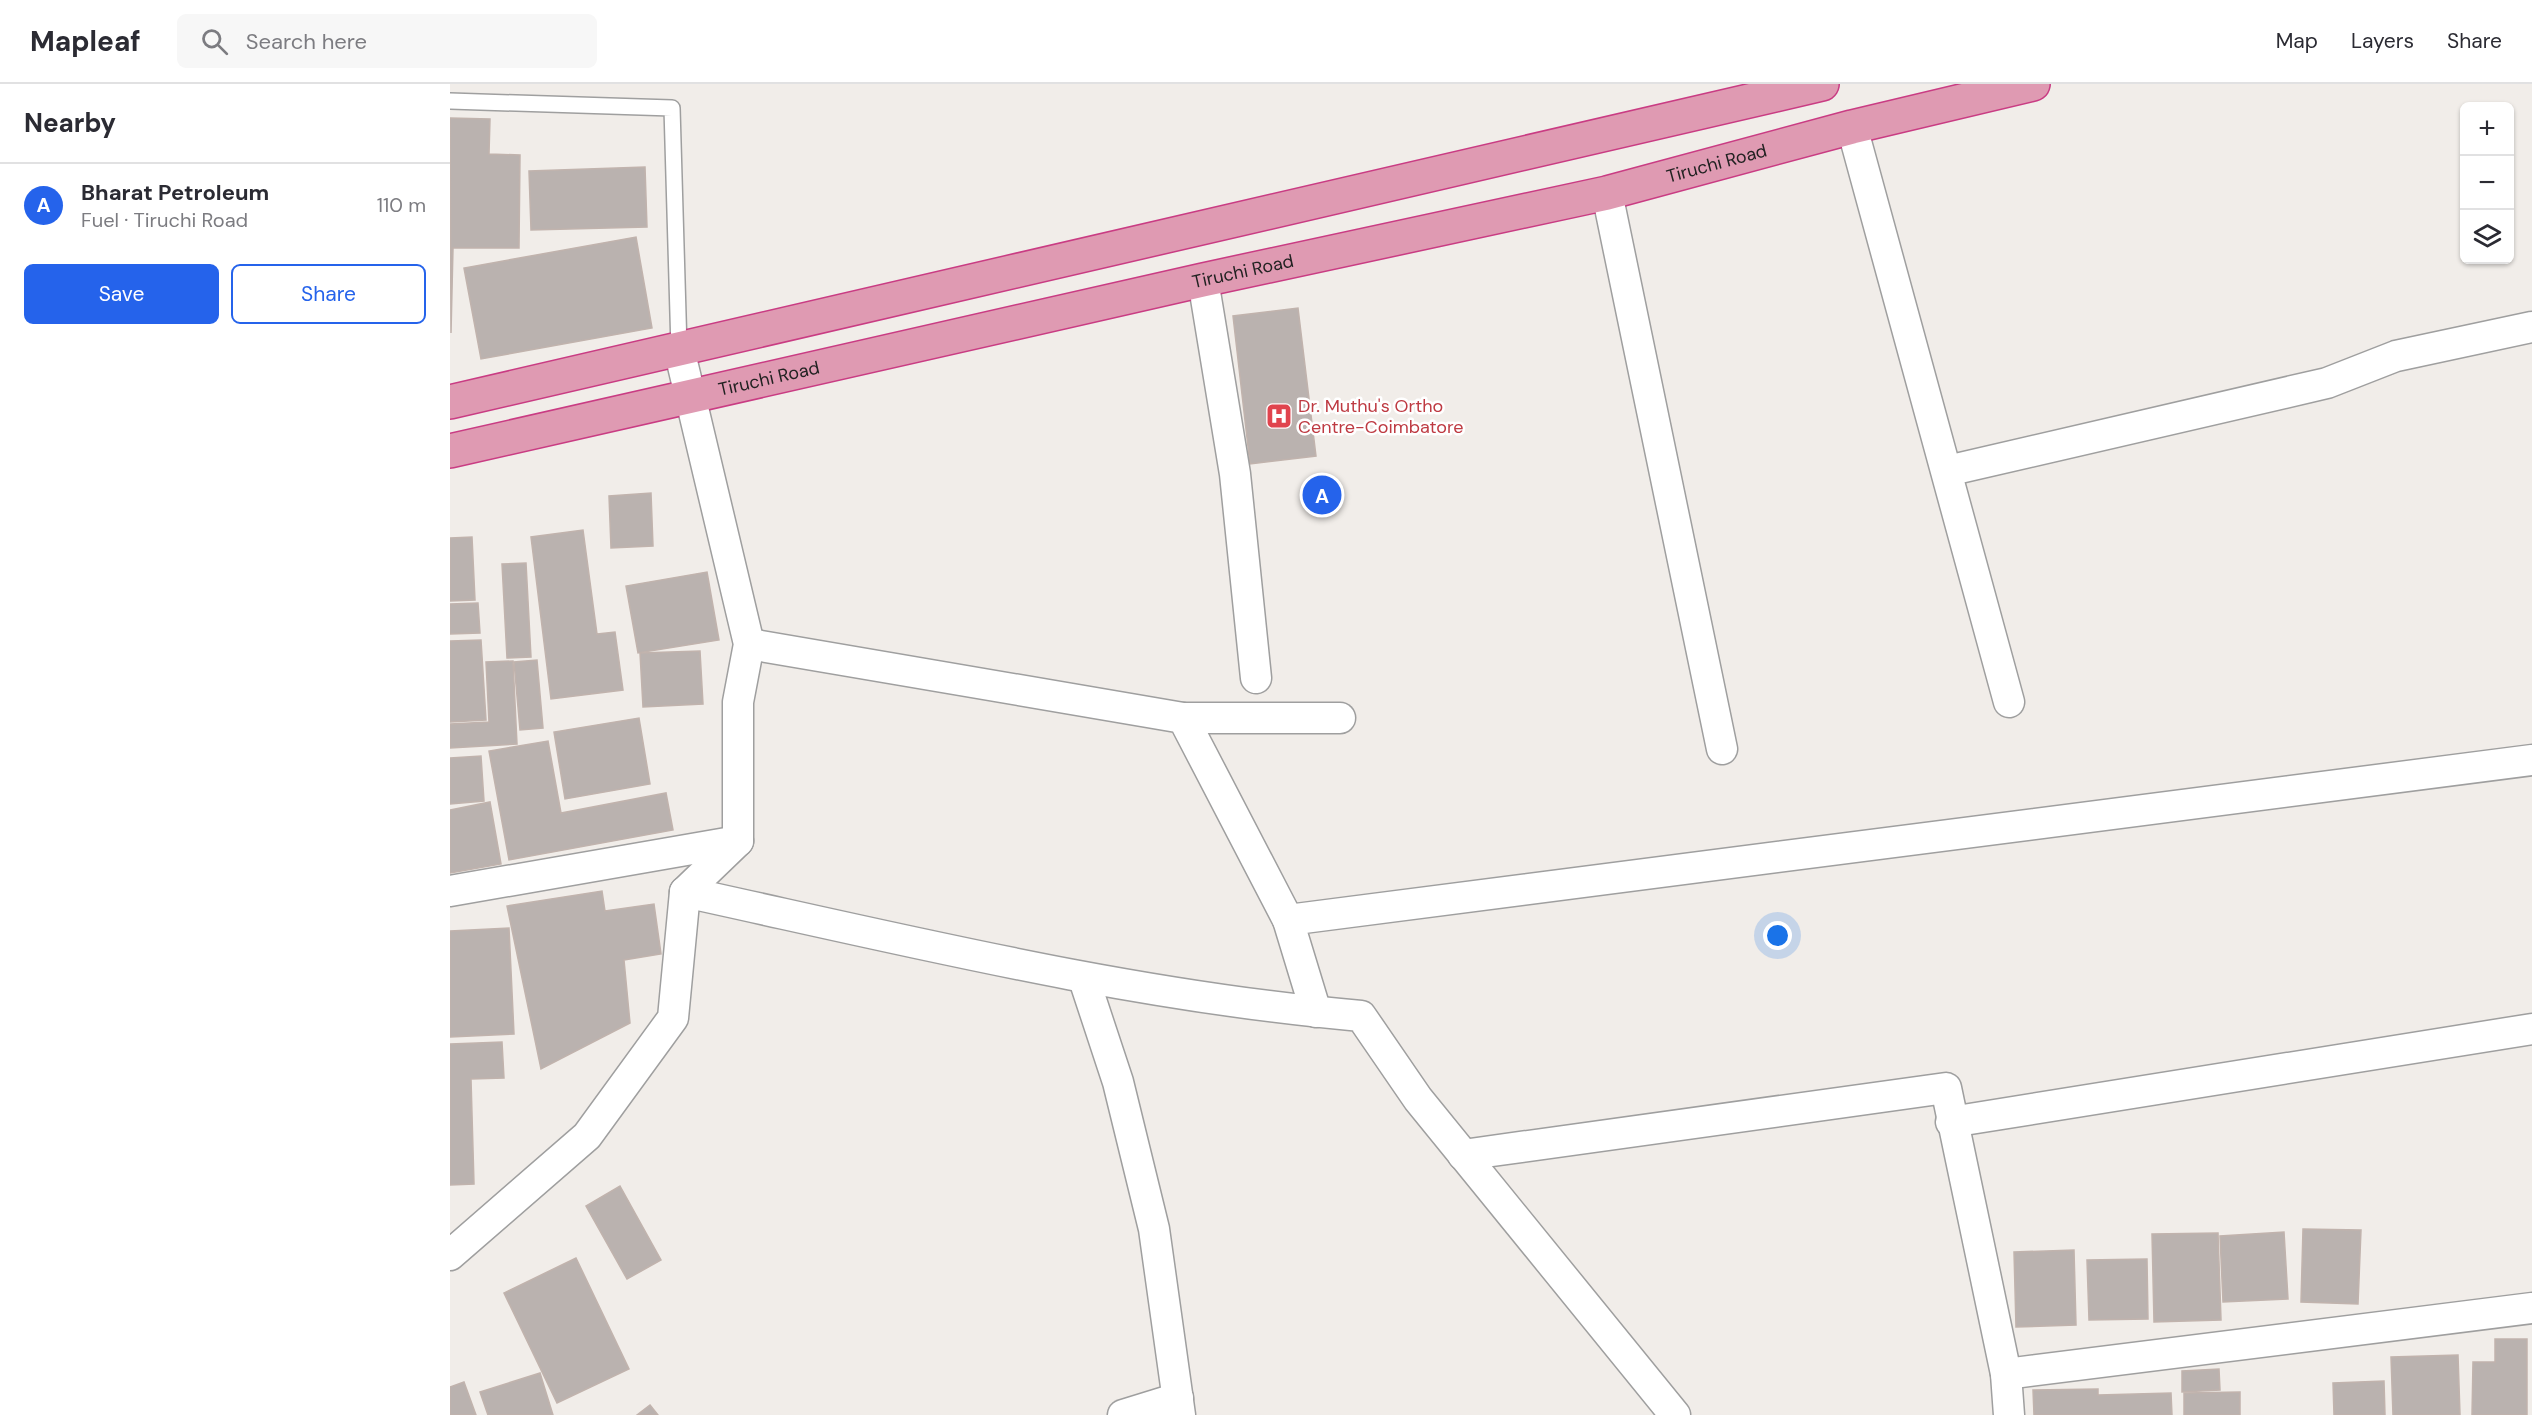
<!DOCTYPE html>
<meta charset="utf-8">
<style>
body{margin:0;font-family:"DM Sans",sans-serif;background:#f7f7f7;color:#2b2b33}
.controls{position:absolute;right:18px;top:18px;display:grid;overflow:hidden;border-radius:9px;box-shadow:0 2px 4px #0004}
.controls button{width:54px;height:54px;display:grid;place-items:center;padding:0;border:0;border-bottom:2px solid #e1e1e2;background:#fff;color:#2b2b33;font:30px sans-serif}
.you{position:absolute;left:1328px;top:852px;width:21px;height:21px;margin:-15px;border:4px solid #fff;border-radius:50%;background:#1a73e8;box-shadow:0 0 0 9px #1a73e833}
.badge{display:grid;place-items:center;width:39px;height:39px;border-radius:50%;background:#2563eb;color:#fff;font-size:20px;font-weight:700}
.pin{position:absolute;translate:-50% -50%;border:3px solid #fff;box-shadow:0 2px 6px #0006}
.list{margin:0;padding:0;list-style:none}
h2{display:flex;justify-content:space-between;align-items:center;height:78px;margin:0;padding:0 24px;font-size:26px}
h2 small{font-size:20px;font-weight:400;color:#7c7c81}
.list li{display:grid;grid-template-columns:39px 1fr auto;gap:18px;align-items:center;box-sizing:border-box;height:84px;padding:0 24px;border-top:2px solid #e1e1e2}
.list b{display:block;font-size:22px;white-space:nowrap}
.list p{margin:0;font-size:20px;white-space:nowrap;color:#7c7c81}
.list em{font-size:20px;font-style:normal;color:#7c7c81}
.actions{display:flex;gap:12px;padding:18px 24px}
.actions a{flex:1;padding:14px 0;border:2px solid #2563eb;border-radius:9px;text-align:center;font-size:21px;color:#2563eb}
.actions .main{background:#2563eb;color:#fff}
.icon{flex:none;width:33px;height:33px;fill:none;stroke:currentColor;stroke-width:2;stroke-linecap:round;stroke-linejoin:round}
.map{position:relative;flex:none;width:2082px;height:1331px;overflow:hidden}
header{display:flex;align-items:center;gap:36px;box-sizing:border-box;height:84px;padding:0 30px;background:#fff;border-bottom:2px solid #e1e1e2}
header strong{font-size:28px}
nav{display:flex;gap:33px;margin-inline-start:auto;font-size:21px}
.search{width:420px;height:54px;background:#f7f7f7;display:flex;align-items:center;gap:15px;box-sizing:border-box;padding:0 21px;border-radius:9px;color:#7c7c81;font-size:22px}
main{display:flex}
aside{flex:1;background:#fff}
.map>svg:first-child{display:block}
.building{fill:#bab2af;stroke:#c1b3ad;stroke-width:1.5}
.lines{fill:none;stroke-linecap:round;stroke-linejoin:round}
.lane-casing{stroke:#9f9f9f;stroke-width:18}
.street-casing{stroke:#9f9f9f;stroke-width:33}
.highway-casing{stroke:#c93c83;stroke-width:36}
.lane{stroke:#fff;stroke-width:15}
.street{stroke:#fff;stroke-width:30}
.highway{stroke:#df9ab2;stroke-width:33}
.labels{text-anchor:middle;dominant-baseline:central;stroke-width:5;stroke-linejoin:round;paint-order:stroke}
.street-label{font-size:18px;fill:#222;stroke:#fff}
.health-label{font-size:18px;fill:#be3a42;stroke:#fff;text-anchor:start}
</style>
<header>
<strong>Mapleaf</strong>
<div class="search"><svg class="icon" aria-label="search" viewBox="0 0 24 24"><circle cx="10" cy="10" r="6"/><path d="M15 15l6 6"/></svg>Search here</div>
<nav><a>Map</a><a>Layers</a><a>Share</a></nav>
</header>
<main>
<aside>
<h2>Nearby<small></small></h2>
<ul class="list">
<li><span class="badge">A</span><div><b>Bharat Petroleum</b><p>Fuel · Tiruchi Road</p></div><em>110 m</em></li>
</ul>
<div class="actions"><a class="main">Save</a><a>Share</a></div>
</aside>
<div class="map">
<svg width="2082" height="1331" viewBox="0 0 2082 1331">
<rect width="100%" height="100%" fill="#f1ede9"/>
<g class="building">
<path d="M0,34L40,35L39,70L70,71L69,164H3L1,249Z"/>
<path d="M195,83L197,143L81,146L79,87Z"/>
<path d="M186,153L202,244L31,275L14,184Z"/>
<path d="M848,224L866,372L800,380L783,232Z"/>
<path d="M201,409L203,462L161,464L159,412Z"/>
<path d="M133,446L147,550L165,548L173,606L101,615L81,453Z"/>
<path d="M22,453L25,516L0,517V454Z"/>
<path d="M76,479L81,573L57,574L52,480Z"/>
<path d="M257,488L269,556L188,569L176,502Z"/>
<path d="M28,519L30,549L0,550V520Z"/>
<path d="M31,556L36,636L0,638V557Z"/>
<path d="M250,567L253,620L193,623L190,569Z"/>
<path d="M87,576L93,644L70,646L64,578Z"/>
<path d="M63,577L67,660L0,664V640L39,638L36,578Z"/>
<path d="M189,634L200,700L115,715L104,648Z"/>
<path d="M98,657L111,729L216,709L223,746L59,776L39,667Z"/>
<path d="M31,672L34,717L0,720V674Z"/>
<path d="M40,718L51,780L0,789V726Z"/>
<path d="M152,807L155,827L204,820L211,870L174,876L180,939L91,985L57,822Z"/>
<path d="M59,844L64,950L0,953V847Z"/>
<path d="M52,958L54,994L21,995L24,1100L0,1101V960Z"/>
<path d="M170,1102L211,1176L177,1195L136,1122Z"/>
<path d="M1853,1145L1911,1146L1908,1220L1851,1218Z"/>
<path d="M1834,1148L1838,1215L1773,1218L1770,1152Z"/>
<path d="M1768,1149L1771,1236L1704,1238L1702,1150Z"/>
<path d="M1624,1166L1626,1241L1566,1243L1564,1168Z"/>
<path d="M126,1174L179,1285L107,1319L54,1209Z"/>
<path d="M1697,1175L1698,1235L1639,1236L1637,1176Z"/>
<path d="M2045,1255H2077V1331H2022L2023,1278H2045Z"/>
<path d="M2008,1271L2010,1331H1943L1941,1273Z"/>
<path d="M1769,1285L1770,1306L1732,1308V1287Z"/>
<path d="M90,1289L103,1331H38L30,1308Z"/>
<path d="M1934,1297L1935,1331H1884L1883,1299Z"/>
<path d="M14,1298L26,1331H0V1303Z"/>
<path d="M1648,1305V1311L1721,1309L1722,1331H1584L1583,1306Z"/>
<path d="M1790,1308V1331H1734V1309Z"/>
<path d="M200,1321L208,1331H187Z"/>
</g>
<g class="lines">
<g class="lane-casing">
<path id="lane" d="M0,17L222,24L229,265"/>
</g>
<g class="street-casing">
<g id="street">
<path d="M1402,43L1559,618"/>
<path d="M1157,109L1272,665"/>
<path d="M753,196L785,390L806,594"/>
<path d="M1497,387L1877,299L1946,272L2082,243"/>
<path d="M299,560L733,634L838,836"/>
<path d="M733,634H890"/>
<path d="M0,807L288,757"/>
<path d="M235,808C459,857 682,912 911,932L968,1015L1225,1331"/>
<path d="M634,895L668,998L704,1145L730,1331"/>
<path d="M866,928L838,836L2082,676"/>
<path d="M1501,1038L2082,945"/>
<path d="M1013,1071L1496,1004L1556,1290L1559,1331"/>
<path d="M0,1171L137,1052L223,934L235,808L288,757V618L299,560L229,265"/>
<path d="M1556,1290L2082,1224"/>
<path d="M673,1331L728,1314"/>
</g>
</g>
<g class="highway-casing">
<g id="highway">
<path d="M0,318L1372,0"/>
<path id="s1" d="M0,367L753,196L1157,109L1402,43L1583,0"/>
</g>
</g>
<use href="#lane" class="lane"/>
<use href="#street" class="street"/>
<use href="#highway" class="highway"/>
</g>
<defs>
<g id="hospital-square" transform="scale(1.35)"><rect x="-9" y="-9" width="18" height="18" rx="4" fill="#e0444e" stroke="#fff"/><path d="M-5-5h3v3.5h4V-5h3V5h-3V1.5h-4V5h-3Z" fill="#fff"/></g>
</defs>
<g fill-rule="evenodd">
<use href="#hospital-square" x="829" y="332"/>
</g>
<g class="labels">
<g class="street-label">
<text stroke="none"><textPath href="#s1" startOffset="1299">Tiruchi Road</textPath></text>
<text stroke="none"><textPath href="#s1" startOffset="813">Tiruchi Road</textPath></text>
<text stroke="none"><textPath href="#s1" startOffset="327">Tiruchi Road</textPath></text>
</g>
<g class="health-label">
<text x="848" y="322">Dr. Muthu's Ortho<tspan x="848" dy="21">Centre-Coimbatore</tspan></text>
</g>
</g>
</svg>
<div class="controls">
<button>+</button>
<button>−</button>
<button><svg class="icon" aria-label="layers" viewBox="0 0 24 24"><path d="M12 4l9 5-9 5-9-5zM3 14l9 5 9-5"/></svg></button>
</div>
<div class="you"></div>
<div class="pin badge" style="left:872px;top:411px">A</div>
</div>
</main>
